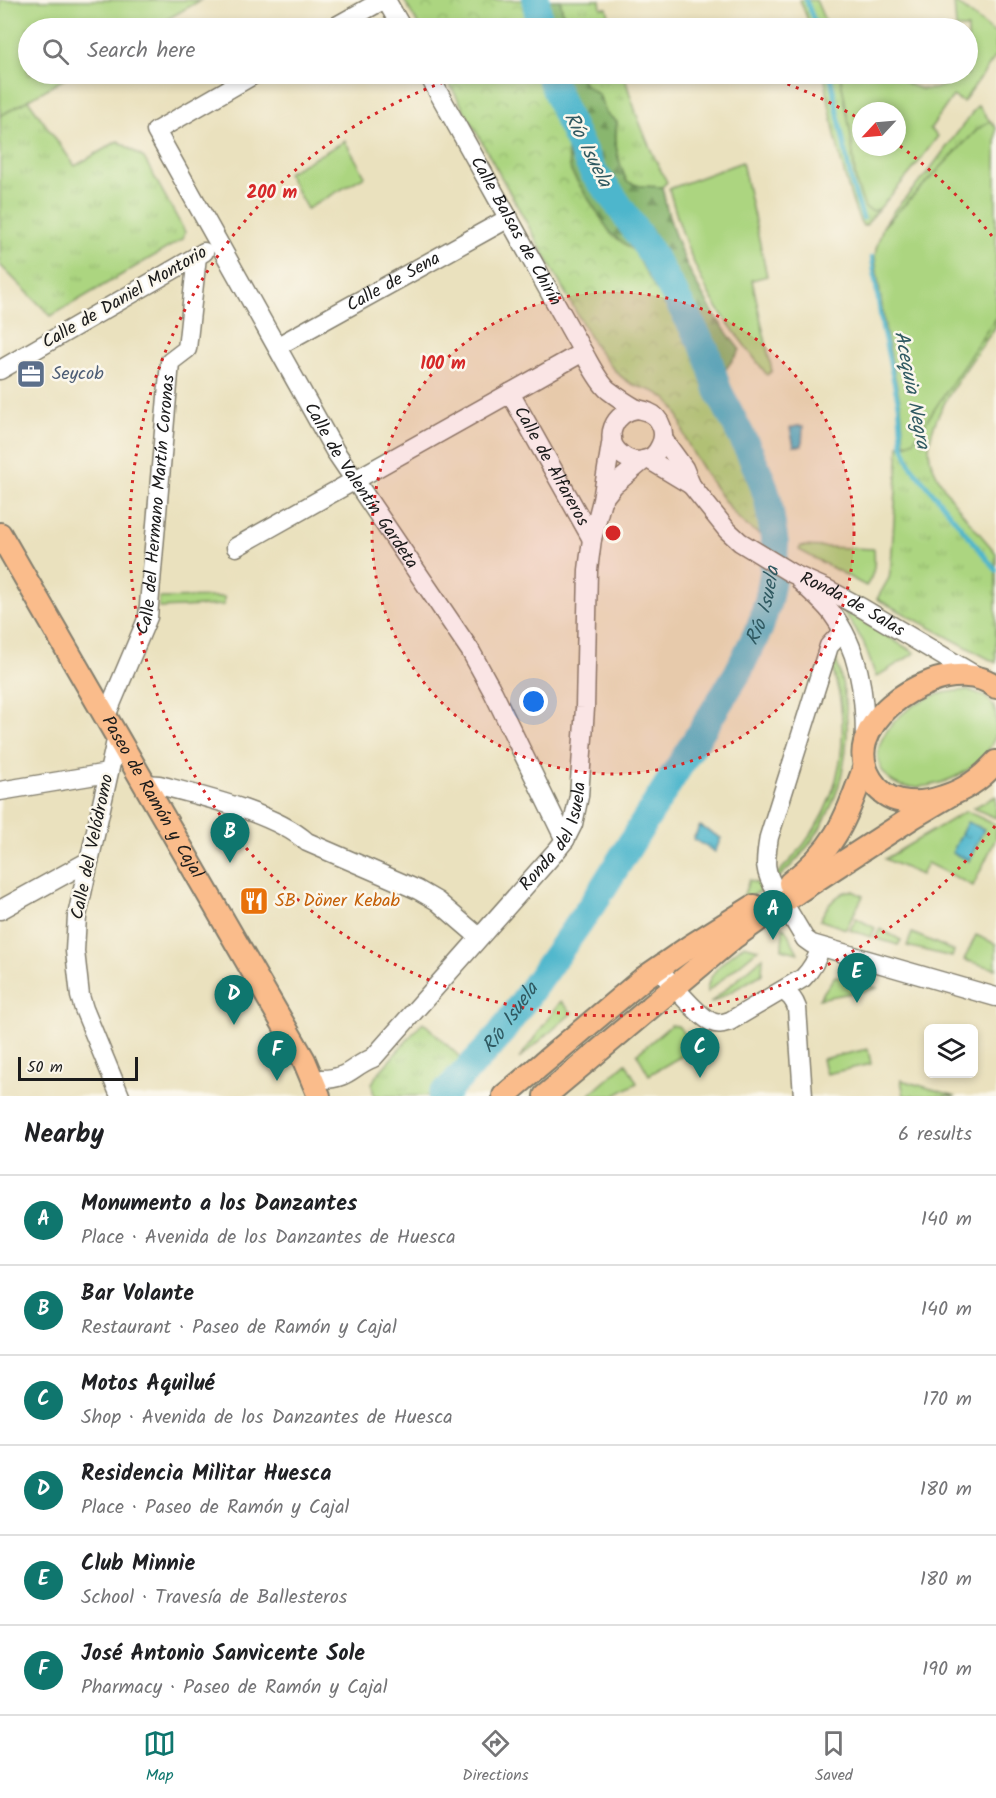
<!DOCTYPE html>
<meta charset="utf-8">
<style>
body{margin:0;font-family:Kalam,sans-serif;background:#f6f6f6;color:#202124}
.controls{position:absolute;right:18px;bottom:18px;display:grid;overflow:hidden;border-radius:9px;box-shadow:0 3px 9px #0003}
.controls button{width:54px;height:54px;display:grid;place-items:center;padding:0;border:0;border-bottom:2px solid #e0e0e0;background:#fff;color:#202124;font:30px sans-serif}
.compass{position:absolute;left:852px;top:102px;width:54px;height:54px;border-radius:50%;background:#fff;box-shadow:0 3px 9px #0003;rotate:244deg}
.scale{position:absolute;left:18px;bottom:15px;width:120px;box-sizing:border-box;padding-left:6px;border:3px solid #1c1c1c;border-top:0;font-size:16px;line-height:21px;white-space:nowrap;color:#1c1c1c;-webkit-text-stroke:4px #fbf7ec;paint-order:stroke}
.you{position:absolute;left:534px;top:702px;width:21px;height:21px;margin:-15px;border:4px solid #fff;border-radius:50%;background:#1a73e8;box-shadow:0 0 0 9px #1a73e833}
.badge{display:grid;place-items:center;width:39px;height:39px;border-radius:50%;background:#0f766e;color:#fff;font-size:20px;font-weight:700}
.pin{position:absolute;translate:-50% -50px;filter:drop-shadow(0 2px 3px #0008)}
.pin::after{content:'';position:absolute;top:32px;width:21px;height:18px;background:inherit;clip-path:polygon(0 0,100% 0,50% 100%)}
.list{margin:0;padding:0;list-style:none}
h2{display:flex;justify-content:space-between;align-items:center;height:78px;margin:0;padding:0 24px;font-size:26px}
h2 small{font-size:20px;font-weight:400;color:#757577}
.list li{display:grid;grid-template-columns:39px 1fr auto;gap:18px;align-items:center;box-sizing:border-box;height:90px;padding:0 24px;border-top:2px solid #e0e0e0}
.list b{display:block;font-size:22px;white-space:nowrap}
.list p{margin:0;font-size:20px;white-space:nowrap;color:#757577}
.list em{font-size:20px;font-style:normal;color:#757577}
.icon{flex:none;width:33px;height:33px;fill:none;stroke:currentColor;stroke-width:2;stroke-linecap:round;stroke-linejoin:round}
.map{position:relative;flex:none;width:996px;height:1096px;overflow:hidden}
.search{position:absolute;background:#fff;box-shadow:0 3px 9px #0003;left:18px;right:18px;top:18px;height:66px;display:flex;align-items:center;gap:15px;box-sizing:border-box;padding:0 21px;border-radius:33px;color:#757577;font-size:22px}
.sheet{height:618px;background:#fff}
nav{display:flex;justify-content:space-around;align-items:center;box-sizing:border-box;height:84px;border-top:2px solid #e0e0e0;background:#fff;font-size:16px;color:#757577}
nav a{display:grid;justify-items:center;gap:3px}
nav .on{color:#0f766e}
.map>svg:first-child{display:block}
.grass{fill:url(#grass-tufts);stroke:#64784e;stroke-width:1.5}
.forest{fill:url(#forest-firs);stroke:#526945;stroke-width:1.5}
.park{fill:url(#park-crowns);stroke:#64784e;stroke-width:1.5}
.garden{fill:#acd580;stroke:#64784e;stroke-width:1.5;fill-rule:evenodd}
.water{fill:url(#water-ripples);stroke:#356974;stroke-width:1.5}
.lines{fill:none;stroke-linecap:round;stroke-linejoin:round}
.stream{stroke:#4eb6cc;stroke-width:4.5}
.river{stroke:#4eb6cc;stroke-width:28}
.minor-casing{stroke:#837e6d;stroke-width:21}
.major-casing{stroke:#837e6d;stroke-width:26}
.minor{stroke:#fff;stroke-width:18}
.major{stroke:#fabc8b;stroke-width:22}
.ring{fill:none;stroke:#d62828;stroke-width:3;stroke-dasharray:3 6}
.labels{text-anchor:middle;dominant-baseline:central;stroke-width:5;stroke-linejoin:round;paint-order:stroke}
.street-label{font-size:18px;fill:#1c1c1c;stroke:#fbf7ec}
.service-label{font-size:18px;fill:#4e5e75;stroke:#fbf7ec;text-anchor:start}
.food-label{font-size:18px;fill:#c56008;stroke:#fbf7ec;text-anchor:start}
.water-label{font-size:20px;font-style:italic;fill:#305a62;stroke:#fbf7ec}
.centre{fill:#d62828;stroke:#fbf7ec;stroke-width:3}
.ring-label{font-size:18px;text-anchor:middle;font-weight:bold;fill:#d62828;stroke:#fbf7ec;stroke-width:5;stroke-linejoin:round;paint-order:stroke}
</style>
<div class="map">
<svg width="996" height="1096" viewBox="0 0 996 1096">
<defs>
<pattern id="grass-tufts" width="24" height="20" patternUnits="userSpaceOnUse" patternTransform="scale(1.5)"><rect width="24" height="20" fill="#acd580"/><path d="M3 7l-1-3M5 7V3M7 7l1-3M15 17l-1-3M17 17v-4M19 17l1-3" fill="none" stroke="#93b66e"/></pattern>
<pattern id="forest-firs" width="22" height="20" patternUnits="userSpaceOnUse" patternTransform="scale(1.5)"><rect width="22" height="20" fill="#89b66e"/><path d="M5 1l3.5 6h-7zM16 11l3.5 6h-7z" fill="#6f935a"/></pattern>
<pattern id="park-crowns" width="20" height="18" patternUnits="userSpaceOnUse" patternTransform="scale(1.5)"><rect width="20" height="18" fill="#acd580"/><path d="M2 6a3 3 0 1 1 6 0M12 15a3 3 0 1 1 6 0" fill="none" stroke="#93b66e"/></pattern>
<pattern id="water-ripples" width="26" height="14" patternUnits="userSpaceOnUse" patternTransform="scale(1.5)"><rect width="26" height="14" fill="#4eb6cc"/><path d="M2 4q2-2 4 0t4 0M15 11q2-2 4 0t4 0" fill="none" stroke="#4093a5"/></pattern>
</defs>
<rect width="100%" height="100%" fill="#fbf7ec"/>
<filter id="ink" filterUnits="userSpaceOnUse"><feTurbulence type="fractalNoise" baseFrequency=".0167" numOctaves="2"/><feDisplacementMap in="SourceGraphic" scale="12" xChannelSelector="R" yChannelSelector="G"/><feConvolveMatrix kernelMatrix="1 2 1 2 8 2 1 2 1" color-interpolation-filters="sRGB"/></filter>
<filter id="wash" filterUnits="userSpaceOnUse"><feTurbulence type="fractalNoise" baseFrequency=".008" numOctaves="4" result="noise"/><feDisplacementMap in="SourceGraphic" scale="24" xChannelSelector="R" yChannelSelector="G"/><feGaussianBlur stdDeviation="1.35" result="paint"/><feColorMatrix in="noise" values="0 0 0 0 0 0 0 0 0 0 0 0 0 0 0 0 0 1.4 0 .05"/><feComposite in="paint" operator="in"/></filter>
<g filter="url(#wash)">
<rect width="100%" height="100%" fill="#eae1be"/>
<g class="grass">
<path d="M560,0H600L601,8H607L612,28H566Z"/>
<path d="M800,0H816L828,28H811Z"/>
<path d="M580,74H624C635,114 647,146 667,182L662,187L640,186L627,182C618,161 613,145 617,122L606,113L599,95L584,84Z"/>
<path d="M824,74H840L851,135L856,183L872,211L879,209L866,225L863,226C855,214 852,200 848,187C837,150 830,112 824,74Z"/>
<path d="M28,100L75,166L118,141L144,158L185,232L183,239L51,316L0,265V116Z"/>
<path d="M978,105L990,121L977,130L883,227L895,209L925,176Z"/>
<path d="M996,317V326C975,357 929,413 929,450C930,480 977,530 996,553V663L877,599L889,578L891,565L899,445L908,444Z"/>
<path d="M423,1022L463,1060L429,1096H374L372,1084L376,1076Z"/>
</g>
<g class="forest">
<path d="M524,0H560L566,28H536L535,23Z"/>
<path d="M542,74H580L584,84L599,95L606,113L617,122C613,145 618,161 627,182L640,186L662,187C673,248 702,302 740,350L726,369L703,367L701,352L690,331L670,300L656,290L634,251L611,234L571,172L564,132L556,120L544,92Z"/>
</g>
<g class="park">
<path d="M404,0H524L535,23L536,28H420Z"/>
<path d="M444,74H542L544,92L556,120L564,131L571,172L611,234L634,251L656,290L670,300L690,331L701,352L709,392L742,457L758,497L766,532L765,538C755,532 744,525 736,516C721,498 697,462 687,442C681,429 681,415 671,404C659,390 649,391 634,385C617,377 606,360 595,346Z"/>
</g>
<g class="garden">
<path d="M0,0H201L152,28H28V74H73L0,116Z"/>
<path d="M954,1L996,34V56L963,102L953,96L930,129L938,136L911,172L879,209L872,211L865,208L856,183L851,135L840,74H897C911,92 941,97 954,74H968V28H956ZM861,111H897V147H861Z"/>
<path d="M990,121L996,128V317L914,440L905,444L904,442L901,406L885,327L875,257L876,249L883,227L977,130Z"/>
<path d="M345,141L365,176L307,209L287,173Z"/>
<path d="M742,162L767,276L752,280L772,371L767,375C750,352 731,329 715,304C693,268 680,229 669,189Z"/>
<path d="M801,546L874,549C875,564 875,574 866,586L799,550Z"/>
<path d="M224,597V605L159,608V598Z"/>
<path d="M842,609L915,653L876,677L863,641Z"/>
<path d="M833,650C863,736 845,820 776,880L777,874C827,827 850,768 840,699C838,684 829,665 833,650Z"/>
<path d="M967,690C984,694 996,700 996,719C996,725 996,732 995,737C984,767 948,785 918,787C907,788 897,786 889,779C858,749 900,710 927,698C940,693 953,691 967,690Z"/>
<path d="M996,796V818L973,808Z"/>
<path d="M966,811L996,825V838L973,886L927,863L921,875L885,859Z"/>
<path d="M749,880L767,887L741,903Z"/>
<path d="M848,891H853L863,896L846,929L820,920C826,907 834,896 848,891Z"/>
<path d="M856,918L875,928L871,937L850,930Z"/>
<path d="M783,927L785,928L798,953L782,949Z"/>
<path d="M880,929L901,940L898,945L875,938Z"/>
<path d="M912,933L954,951L952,957L907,946Z"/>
<path d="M976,935L996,944V969L964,960Z"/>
<path d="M744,945L758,949L707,992C707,972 729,957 744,945Z"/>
<path d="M763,957L762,974L711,1003V1002Z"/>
<path d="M835,976L878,988L819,999Z"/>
<path d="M561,1001L572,1013L519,1059Z"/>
<path d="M671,1025L678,1026L697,1047L649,1075L637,1054Z"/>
<path d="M868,1049L871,1064L826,1074L822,1059Z"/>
<path d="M626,1063L637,1083L614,1096H588Z"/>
<path d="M901,1080L956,1096H904Z"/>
</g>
<g class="water">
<path d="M797,426H803L802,446H794L790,428Z"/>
<path d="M967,822L984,829L969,861L952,853Z"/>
<path d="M700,826L721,838L715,852L693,839Z"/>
</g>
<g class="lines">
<g class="stream">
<path d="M806,0L817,28"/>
<path d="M830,74L852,185L863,218"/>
<path d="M872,257L882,327L899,406L902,443L911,466L996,570"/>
</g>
<g class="river">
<path d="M536,0L540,28"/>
<path id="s1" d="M442,1096L496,1040L596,899L737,674L760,627L768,601L773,574L775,544L768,500L761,478L749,451L718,390L706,351L653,256L613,197L593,172L568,120L549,74"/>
</g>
</g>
</g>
<g filter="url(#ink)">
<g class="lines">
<g class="minor-casing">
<g id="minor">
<path d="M386,0L402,28"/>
<path d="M333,28L383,0"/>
<path id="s2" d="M255,74L156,131L335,451L470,650L493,692L565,840"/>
<path id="s3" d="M428,74L583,352C590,364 598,381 608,390C616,396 626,403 635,408C639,410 644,410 648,412C661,417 667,434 660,446C657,453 651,459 643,460C636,462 628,460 622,455C601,440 614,411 638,409"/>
<path id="s4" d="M278,346L509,218"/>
<path d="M0,370L204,252"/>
<path id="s5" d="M510,393L592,539"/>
<path id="s6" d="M663,439L684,468L691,485L727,530L740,542L791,573L825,588L862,608L978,677"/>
<path d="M648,459L691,485"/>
<path d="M603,499L614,485L644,460"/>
<path d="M236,547L583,352"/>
<path d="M801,582C811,592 822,601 831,612C859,648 865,694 865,739"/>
<path id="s7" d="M106,716L148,617L170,362L187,349L197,256"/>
<path d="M117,736L77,916L75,951L80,996L84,1009L120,1096"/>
<path d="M145,784L159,785C201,796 275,813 307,842L418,890L437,901L479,937"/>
<path d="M0,791L108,773"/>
<path d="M777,892C763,871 765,861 769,837L829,646L843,631"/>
<path d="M783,902L805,939L812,944L996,997"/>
<path d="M0,910L89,861"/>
<path d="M658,968C668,980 699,1017 712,1022C718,1025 724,1023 730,1021L803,978C812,969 817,960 820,948"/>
<path d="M783,991C790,995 794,999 797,1008L803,1096"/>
<path id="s8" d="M322,1079C349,1079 352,1066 373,1058L557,850L565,840L573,824L579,796L585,708L588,570L592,539L602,500L612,438"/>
</g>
</g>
<g class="major-casing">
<g id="major">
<path id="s9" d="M0,534L304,1060L319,1096"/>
<path d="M996,687C978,672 951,674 930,682C903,692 874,713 865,742C858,768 876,797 902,801C916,804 931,801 943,797C963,791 982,778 996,762"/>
<path d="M790,883C837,847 845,820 865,766"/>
<path d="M504,1096L644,978L689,947L754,906"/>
<path d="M545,1096L733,938L799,891L913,817L950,795"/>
</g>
</g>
<use href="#minor" class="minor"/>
<use href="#major" class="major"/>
</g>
</g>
<circle cx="613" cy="533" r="241" fill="#d62828" fill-opacity=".12"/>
<g class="ring">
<circle cx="613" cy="533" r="241"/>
<path d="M995 826A482 482 0 1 1 464 75M762 75A482 482 0 0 1 858 118M900 146A482 482 0 0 1 995 240"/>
</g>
<defs>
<g id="office-square" transform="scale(1.5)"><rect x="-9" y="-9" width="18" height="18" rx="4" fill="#5c6f8a" stroke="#fbf7ec"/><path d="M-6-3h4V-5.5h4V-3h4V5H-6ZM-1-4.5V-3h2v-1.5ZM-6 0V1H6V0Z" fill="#fff"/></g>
<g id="restaurant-square" transform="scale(1.5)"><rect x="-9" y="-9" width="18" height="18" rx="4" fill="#e8710a" stroke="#fbf7ec"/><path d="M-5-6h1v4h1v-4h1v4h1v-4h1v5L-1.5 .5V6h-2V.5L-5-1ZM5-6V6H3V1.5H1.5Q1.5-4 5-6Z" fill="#fff"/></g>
</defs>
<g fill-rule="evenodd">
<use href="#office-square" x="31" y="374"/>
<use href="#restaurant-square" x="254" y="901"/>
</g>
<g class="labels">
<g class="street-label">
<text stroke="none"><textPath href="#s3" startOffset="180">Calle Balsas de Chirín</textPath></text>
<text stroke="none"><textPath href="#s4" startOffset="132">Calle de Sena</textPath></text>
<text transform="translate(125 298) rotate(-30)">Calle de Daniel Montorio</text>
<text stroke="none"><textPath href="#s5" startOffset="84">Calle de Alfareros</textPath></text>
<text stroke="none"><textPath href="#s2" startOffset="524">Calle de Valentín Gardeta</textPath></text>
<text stroke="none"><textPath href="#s7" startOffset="220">Calle del Hermano Martín Coronas</textPath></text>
<text stroke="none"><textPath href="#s6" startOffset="258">Ronda de Salas</textPath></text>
<text stroke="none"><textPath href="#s9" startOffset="304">Paseo de Ramón y Cajal</textPath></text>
<text stroke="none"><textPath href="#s8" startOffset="345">Ronda del Isuela</textPath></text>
<text transform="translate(93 847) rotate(-78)">Calle del Velódromo</text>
</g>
<g class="service-label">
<text x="52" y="374">Seycob</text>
</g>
<g class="food-label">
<text x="275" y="901">SB Döner Kebab</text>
</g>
<g class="water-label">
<text transform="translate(587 150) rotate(63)">Río Isuela</text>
<text transform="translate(911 390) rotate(79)">Acequia Negra</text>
<text stroke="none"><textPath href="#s1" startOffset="590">Río Isuela</textPath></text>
<text stroke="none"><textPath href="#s1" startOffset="104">Río Isuela</textPath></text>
</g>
</g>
<circle cx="613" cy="533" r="9" class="centre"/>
<g class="ring-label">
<text x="272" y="198">200 m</text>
<text x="443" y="369">100 m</text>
</g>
</svg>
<div class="controls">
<button><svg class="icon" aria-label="layers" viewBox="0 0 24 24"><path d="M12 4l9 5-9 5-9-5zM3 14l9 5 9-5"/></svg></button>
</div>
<svg class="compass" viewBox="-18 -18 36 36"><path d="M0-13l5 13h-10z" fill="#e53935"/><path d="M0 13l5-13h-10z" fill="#757577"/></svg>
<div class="scale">50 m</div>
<div class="you"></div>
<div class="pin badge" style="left:773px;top:940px">A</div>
<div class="pin badge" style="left:230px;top:863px">B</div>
<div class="pin badge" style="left:700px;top:1078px">C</div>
<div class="pin badge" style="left:234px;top:1025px">D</div>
<div class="pin badge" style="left:857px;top:1003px">E</div>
<div class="pin badge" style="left:277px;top:1081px">F</div>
<div class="search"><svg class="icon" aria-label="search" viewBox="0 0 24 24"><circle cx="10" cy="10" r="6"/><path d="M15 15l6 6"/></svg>Search here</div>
</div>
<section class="sheet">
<h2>Nearby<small>6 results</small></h2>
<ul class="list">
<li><span class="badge">A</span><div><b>Monumento a los Danzantes</b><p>Place · Avenida de los Danzantes de Huesca</p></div><em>140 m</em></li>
<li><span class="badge">B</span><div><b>Bar Volante</b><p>Restaurant · Paseo de Ramón y Cajal</p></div><em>140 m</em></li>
<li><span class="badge">C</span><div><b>Motos Aquilué</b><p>Shop · Avenida de los Danzantes de Huesca</p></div><em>170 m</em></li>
<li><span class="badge">D</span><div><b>Residencia Militar Huesca</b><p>Place · Paseo de Ramón y Cajal</p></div><em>180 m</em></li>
<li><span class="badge">E</span><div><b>Club Minnie</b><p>School · Travesía de Ballesteros</p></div><em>180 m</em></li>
<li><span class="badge">F</span><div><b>José Antonio Sanvicente Sole</b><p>Pharmacy · Paseo de Ramón y Cajal</p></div><em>190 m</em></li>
</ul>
</section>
<nav>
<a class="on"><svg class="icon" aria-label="map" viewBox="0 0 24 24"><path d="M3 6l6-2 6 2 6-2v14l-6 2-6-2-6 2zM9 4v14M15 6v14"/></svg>Map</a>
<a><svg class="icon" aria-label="directions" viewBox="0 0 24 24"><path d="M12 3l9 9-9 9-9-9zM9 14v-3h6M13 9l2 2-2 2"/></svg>Directions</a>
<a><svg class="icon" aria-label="saved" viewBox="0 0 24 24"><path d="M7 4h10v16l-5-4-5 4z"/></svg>Saved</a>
</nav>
